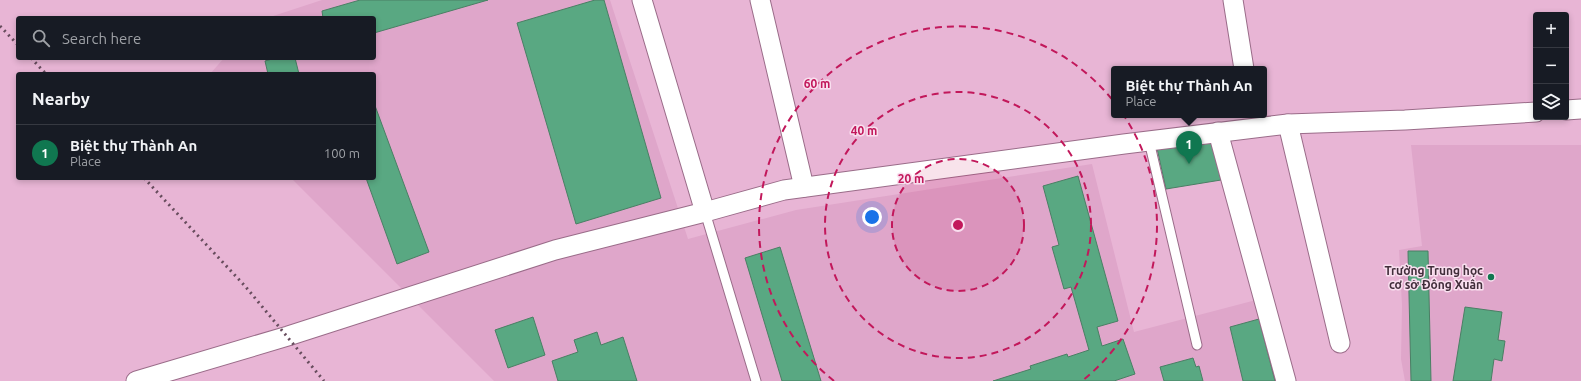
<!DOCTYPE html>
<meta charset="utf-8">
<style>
body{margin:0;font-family:Ubuntu,sans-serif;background:#20242c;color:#f1f3f6}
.controls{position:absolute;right:12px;top:12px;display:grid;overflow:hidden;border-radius:4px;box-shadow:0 2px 6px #0003}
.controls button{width:36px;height:36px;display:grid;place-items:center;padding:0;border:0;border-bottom:1px solid #363941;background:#171b24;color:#f1f3f6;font:20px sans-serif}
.you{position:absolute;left:872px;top:217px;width:14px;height:14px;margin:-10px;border:3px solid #fff;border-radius:50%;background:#1a73e8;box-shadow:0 0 0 6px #1a73e833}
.badge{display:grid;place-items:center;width:26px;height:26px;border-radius:50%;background:#107750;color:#fff;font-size:13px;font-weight:700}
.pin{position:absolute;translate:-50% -33px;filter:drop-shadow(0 1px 2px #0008)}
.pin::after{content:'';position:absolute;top:21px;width:14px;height:12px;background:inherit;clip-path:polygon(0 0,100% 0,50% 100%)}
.popup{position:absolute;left:1111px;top:66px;width:156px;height:52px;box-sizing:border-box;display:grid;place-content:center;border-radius:4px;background:#171b24;filter:drop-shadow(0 1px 3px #0005);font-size:13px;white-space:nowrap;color:#9ea1a6}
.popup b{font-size:15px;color:#f1f3f6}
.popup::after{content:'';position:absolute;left:50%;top:100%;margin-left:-8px;border:8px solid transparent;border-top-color:#171b24}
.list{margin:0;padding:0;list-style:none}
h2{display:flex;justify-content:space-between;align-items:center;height:52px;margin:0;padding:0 16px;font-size:17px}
h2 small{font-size:13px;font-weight:400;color:#9ea1a6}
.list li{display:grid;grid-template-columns:26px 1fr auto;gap:12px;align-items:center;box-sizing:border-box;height:56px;padding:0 16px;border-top:1px solid #363941}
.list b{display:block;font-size:15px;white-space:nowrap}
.list p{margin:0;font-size:13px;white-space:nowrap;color:#9ea1a6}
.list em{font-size:13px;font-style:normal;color:#9ea1a6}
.icon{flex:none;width:22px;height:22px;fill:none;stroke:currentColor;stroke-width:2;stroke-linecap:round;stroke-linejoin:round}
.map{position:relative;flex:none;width:1581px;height:381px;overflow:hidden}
.search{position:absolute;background:#171b24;box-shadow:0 2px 6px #0003;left:16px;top:16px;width:360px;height:44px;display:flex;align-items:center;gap:10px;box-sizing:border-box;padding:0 14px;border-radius:4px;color:#9ea1a6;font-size:15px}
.panel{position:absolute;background:#171b24;box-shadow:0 2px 6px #0003;left:16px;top:72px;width:360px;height:108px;border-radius:4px}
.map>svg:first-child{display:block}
.built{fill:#dfa6ca}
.building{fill:#59a882;stroke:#4a7f64}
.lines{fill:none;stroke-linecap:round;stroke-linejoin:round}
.service-casing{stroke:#9a6c89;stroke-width:11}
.minor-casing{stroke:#9a6c89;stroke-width:21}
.service{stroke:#fff;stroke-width:9}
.minor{stroke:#fff;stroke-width:19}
.rail{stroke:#674c5d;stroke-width:3;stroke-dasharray:2 4;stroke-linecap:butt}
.ring{fill:none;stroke:#c2185b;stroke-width:2;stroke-dasharray:7 5}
.poi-dot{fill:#107750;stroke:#f9dfef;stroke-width:1.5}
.labels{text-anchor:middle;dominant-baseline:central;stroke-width:3;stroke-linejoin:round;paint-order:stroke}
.poi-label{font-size:12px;font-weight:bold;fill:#422e3b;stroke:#f9dfef;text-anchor:end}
.centre{fill:#c2185b;stroke:#f9dfef;stroke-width:2}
.ring-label{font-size:12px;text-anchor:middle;font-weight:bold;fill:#c2185b;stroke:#f9dfef;stroke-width:3;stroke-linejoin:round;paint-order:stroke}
</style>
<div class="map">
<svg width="1581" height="381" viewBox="0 0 1581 381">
<rect width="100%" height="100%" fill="#e8b5d5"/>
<g class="built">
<path d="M322,0H610L688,239L796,210L1092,164L1134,332L1256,300L1277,381H494L291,178H374V74H210L224,58H374V18H267Z"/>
<path d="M1411,145H1581V381H1405L1401,359L1402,305L1399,250L1422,246Z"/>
</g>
<g class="building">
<path d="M360,0H488L374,33V18H323L322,11Z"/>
<path d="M595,0H604L661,198L576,224L517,23Z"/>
<path d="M276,58H295L299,74H268L265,61Z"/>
<path d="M374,103L429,252L397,264L366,178H374Z"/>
<path d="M1212,140L1221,180L1166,189L1157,148Z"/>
<path d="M1078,176L1118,321L1097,327L1102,346L1123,339L1135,374L1114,381H993L1031,369L1030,366L1067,354L1068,357L1089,350L1071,287L1064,289L1052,247L1059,245L1043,186Z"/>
<path d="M780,247L821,381H782L745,258Z"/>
<path d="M1408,251H1428L1431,381H1411Z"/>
<path d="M1465,307L1502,312L1498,340L1505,341L1502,361L1494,359L1491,381H1453Z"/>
<path d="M533,317L545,355L508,368L495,330Z"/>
<path d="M1259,319L1275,381H1243L1230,327Z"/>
<path d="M597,332L601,345L623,337L637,381H558L552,361L578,352L574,340Z"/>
<path d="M1193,358L1196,367L1199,366L1203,381H1164L1160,367Z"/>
</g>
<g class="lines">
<g class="service-casing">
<g id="service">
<path d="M1149,141L1197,345"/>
<path d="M705,212L756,381"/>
</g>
</g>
<g class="minor-casing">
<g id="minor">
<path d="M642,0L705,212"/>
<path d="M760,0L804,187"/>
<path d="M1233,0L1244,69"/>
<path d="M1566,110L1581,109"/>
<path d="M1288,124L1340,343"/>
<path d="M1218,132L1286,381"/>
<path d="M136,381L288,336L555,250L705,212L784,190L1124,144L1288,124L1405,120L1536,112"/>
</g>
</g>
<use href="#service" class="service"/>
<use href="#minor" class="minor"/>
<g class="rail">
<path d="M0,26L18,45"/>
<path d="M31,58L46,74"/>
<path d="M144,178L245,286L324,381"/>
</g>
</g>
<circle cx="958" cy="225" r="66" fill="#c2185b" fill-opacity=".12"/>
<g class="ring">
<circle cx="958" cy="225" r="66"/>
<circle cx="958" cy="225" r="133"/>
<path d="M834 381A199 199 0 1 1 1082 381"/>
</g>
<circle class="poi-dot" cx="1491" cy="277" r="4"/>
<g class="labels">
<g class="poi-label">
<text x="1483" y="270">Trường Trung học<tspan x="1483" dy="14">cơ sở Đông Xuân</tspan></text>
</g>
</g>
<circle cx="958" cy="225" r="6" class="centre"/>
<g class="ring-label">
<text x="817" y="88">60 m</text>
<text x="864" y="135">40 m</text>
<text x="911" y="183">20 m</text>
</g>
</svg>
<div class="controls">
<button>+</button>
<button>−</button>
<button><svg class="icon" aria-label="layers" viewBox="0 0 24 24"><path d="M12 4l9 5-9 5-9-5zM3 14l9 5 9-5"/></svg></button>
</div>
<div class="you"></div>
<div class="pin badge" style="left:1189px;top:164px">1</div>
<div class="popup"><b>Biệt thự Thành An</b>Place</div>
<div class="search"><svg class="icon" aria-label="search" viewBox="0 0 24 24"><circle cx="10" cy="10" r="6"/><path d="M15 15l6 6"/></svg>Search here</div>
<section class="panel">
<h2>Nearby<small></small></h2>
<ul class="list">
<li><span class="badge">1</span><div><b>Biệt thự Thành An</b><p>Place</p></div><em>100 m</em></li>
</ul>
</section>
</div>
